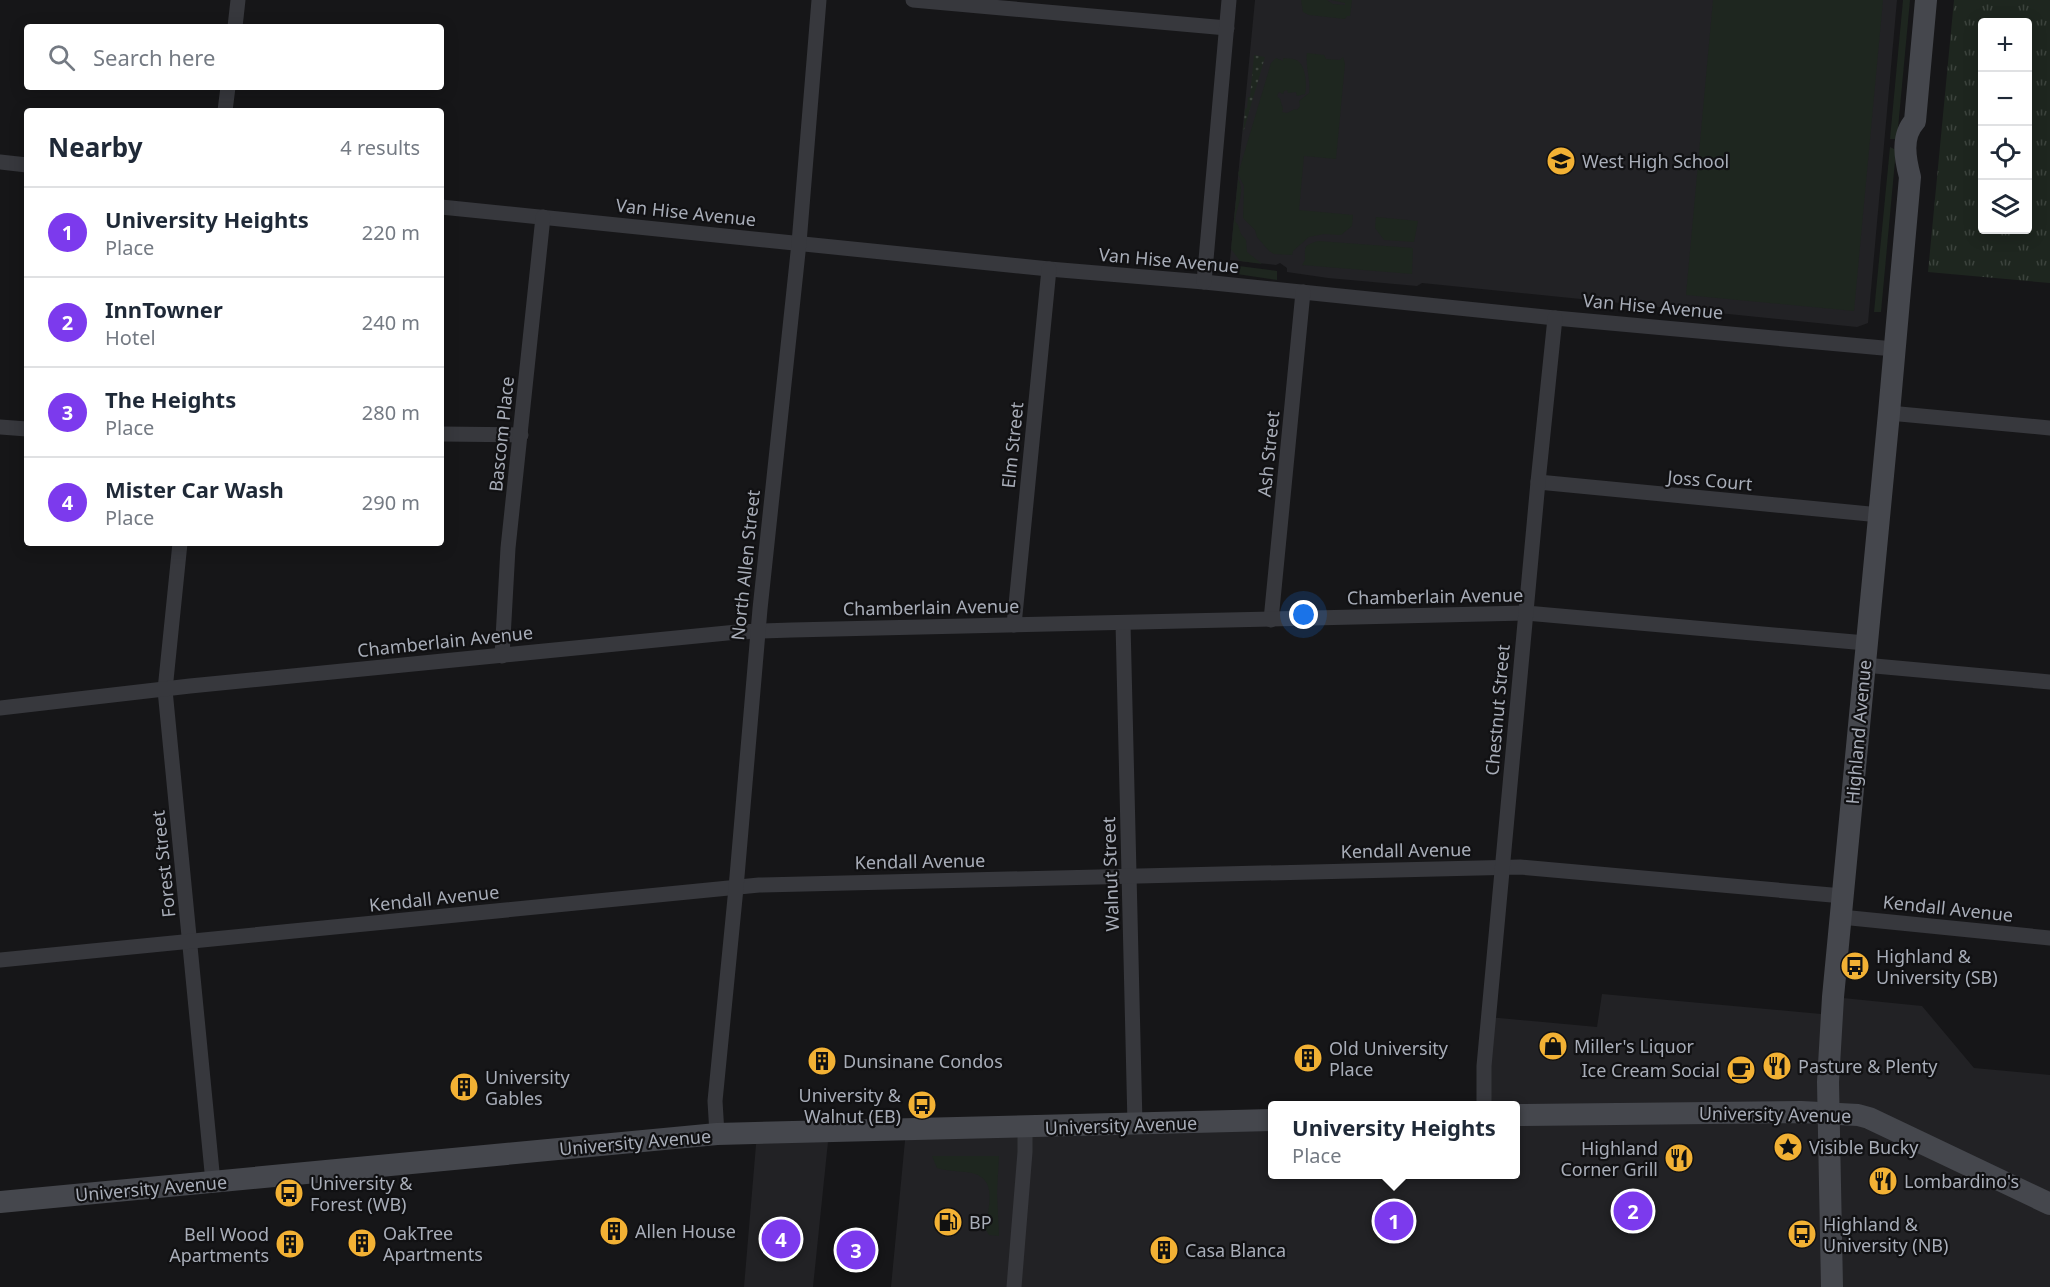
<!DOCTYPE html>
<meta charset="utf-8">
<style>
body{margin:0;font-family:"Noto Sans",sans-serif;background:#f6f6f7;color:#1f2937}
.controls{position:absolute;right:18px;top:18px;display:grid;overflow:hidden;border-radius:6px;box-shadow:0 3px 15px #0003}
.controls button{width:54px;height:54px;display:grid;place-items:center;padding:0;border:0;border-bottom:2px solid #e0e1e3;background:#fff;color:#1f2937;font:30px sans-serif}
.you{position:absolute;left:1304px;top:615px;width:21px;height:21px;margin:-15px;border:4px solid #fff;border-radius:50%;background:#1a73e8;box-shadow:0 0 0 9px #1a73e833}
.badge{display:grid;place-items:center;width:39px;height:39px;border-radius:50%;background:#7c3aed;color:#fff;font-size:20px;font-weight:700}
.pin{position:absolute;translate:-50% -50%;border:3px solid #fff;box-shadow:0 2px 6px #0006}
.popup{position:absolute;left:1268px;top:1101px;width:252px;height:78px;box-sizing:border-box;display:grid;place-content:center;border-radius:6px;background:#fff;filter:drop-shadow(0 2px 4px #0005);font-size:20px;white-space:nowrap;color:#747a83}
.popup b{font-size:22px;color:#1f2937}
.popup::after{content:'';position:absolute;left:50%;top:100%;margin-left:-12px;border:12px solid transparent;border-top-color:#fff}
.list{margin:0;padding:0;list-style:none}
h2{display:flex;justify-content:space-between;align-items:center;height:78px;margin:0;padding:0 24px;font-size:26px}
h2 small{font-size:20px;font-weight:400;color:#747a83}
.list li{display:grid;grid-template-columns:39px 1fr auto;gap:18px;align-items:center;box-sizing:border-box;height:90px;padding:0 24px;border-top:2px solid #e0e1e3}
.list b{display:block;font-size:22px;white-space:nowrap}
.list p{margin:0;font-size:20px;white-space:nowrap;color:#747a83}
.list em{font-size:20px;font-style:normal;color:#747a83}
.icon{flex:none;width:33px;height:33px;fill:none;stroke:currentColor;stroke-width:2;stroke-linecap:round;stroke-linejoin:round}
.map{position:relative;flex:none;width:2050px;height:1287px;overflow:hidden}
.search{position:absolute;background:#fff;box-shadow:0 3px 15px #0003;left:24px;top:24px;width:420px;height:66px;display:flex;align-items:center;gap:15px;box-sizing:border-box;padding:0 21px;border-radius:6px;color:#747a83;font-size:22px}
.panel{position:absolute;background:#fff;box-shadow:0 3px 15px #0003;left:24px;top:108px;width:420px;height:438px;border-radius:6px}
.map>svg:first-child{display:block}
.built{fill:#222225}
.grass{fill:#1e261f}
.park{fill:url(#park-tufts);fill-rule:evenodd}
.garden{fill:url(#garden-dots)}
.lines{fill:none;stroke-linecap:round;stroke-linejoin:round}
.street{stroke:#37383d;stroke-width:15}
.secondary{stroke:#45474d;stroke-width:22}
.labels{text-anchor:middle;dominant-baseline:central;stroke-width:4.5;stroke-linejoin:round;paint-order:stroke}
.poi-label{font-size:18px;fill:#a8adb8;stroke:#111113;text-anchor:start}
.street-label{font-size:18px;fill:#a8adb8;stroke:#111113}
</style>
<div class="map">
<svg width="2050" height="1287" viewBox="0 0 2050 1287">
<defs>
<pattern id="park-tufts" width="24" height="20" patternUnits="userSpaceOnUse" patternTransform="scale(1.5)"><rect width="24" height="20" fill="#1e261f"/><path d="M3 7l-1-3M5 7V3M7 7l1-3M15 17l-1-3M17 17v-4M19 17l1-3" fill="none" stroke="#3c433d"/></pattern>
<pattern id="garden-dots" width="8" height="8" patternUnits="userSpaceOnUse" patternTransform="scale(1.5)"><rect width="8" height="8" fill="#1e261f"/><path d="M2 2h.1M6 6h.1" fill="none" stroke="#3c433d" stroke-width="1.8" stroke-linecap="round"/></pattern>
</defs>
<rect width="100%" height="100%" fill="#161618"/>
<g class="built">
<path d="M1255,0H1897L1868,323L1857,327L1422,283L1417,286L1328,278L1287,272V268L1280,263L1276,265L1230,260Z"/>
<path d="M1602,994L1832,1015L1833,997L1922,1006L1974,1068L2050,1075V1287H891L906,1130L1272,1120V1174H1516V1106L1484,1105L1488,1017L1597,1027Z"/>
<path d="M829,1132L813,1287H744L757,1133Z"/>
</g>
<g class="grass">
<path d="M1301,0H1327L1333,4L1345,5V3L1331,0H1352L1350,16H1347L1345,19L1309,15L1303,12Z"/>
<path d="M1713,0H1883L1854,311L1686,295Z"/>
<path d="M1903,0H1910L1897,139H1890Z"/>
<path d="M1307,53L1324,55L1326,59L1340,60L1343,57L1345,64L1336,159L1304,156L1299,210L1353,215L1352,226L1341,235L1324,234L1309,237L1293,251L1292,255L1274,254L1269,251L1257,237L1255,230L1243,218L1244,186L1238,174L1271,63L1276,58L1283,61V58C1288,59 1294,58 1298,61C1306,67 1307,86 1305,94L1297,96L1296,92L1288,93L1287,90L1284,91L1283,94L1279,92L1277,96L1280,99L1283,109L1282,112L1287,113L1295,109L1297,110L1300,106L1299,101L1309,93C1311,79 1305,67 1307,53Z"/>
<path d="M1890,147L1896,150L1881,312H1874Z"/>
<path d="M1238,179C1246,192 1236,208 1235,221L1238,225L1241,234L1246,240L1247,252L1262,264L1240,261L1231,249Z"/>
<path d="M1376,217L1418,221L1414,242L1384,240L1375,228Z"/>
<path d="M1318,241L1413,248L1412,274L1302,265L1305,260C1305,246 1303,246 1318,241Z"/>
<path d="M1231,265L1277,271V280L1230,273Z"/>
<path d="M932,1156H999L997,1193L999,1236L989,1235L986,1230C988,1205 1000,1176 966,1172C957,1171 946,1171 937,1168Z"/>
</g>
<path class="park" d="M1954,0H2050V283L1928,272ZM1982,22H2028V230H1982Z"/>
<path class="garden" d="M1254,55L1265,57L1243,133L1245,109L1247,108L1248,97H1250Z"/>
<g class="lines">
<g class="street">
<path d="M913,0L1227,28"/>
<path d="M235,27L238,0"/>
<path d="M225,111L228,87"/>
<path d="M0,162L27,165"/>
<path d="M441,207L1049,269L1204,282L1555,318L1894,349"/>
<path d="M1204,282L1229,0"/>
<path d="M1889,413L2050,428"/>
<path d="M0,427L27,429"/>
<path d="M441,434L521,435"/>
<path d="M1538,482L1880,515"/>
<path d="M180,543L165,690L213,1182"/>
<path d="M1271,620L1303,292"/>
<path d="M1123,623L1135,1124"/>
<path d="M1014,625L1049,269"/>
<path d="M502,656L508,548L543,217"/>
<path d="M1864,665L2050,682"/>
<path d="M0,708L190,686L737,632L792,630L1526,613L1866,643"/>
<path d="M1841,917L2050,938"/>
<path d="M0,960L759,885L1520,867L1843,896"/>
<path d="M1484,1106V1066L1538,482L1555,318"/>
<path d="M717,1134L715,1101L736,888L760,609L799,243L819,0"/>
<path d="M1014,1287L1025,1152V1128"/>
</g>
<g class="secondary">
<path d="M1516,1115L1801,1112L1858,1115L1869,1118L2050,1204"/>
<path d="M0,1202L717,1134L1272,1120"/>
<path d="M1832,1287L1828,1082L1833,997L1889,413L1910,177C1905,158 1901,136 1915,121L1926,0"/>
</g>
</g>
<defs>
<g id="school-disc" transform="scale(1.5)"><circle r="9.5" fill="#f2b134" stroke="#111113"/><path d="M0-5L7-2L0 1L-7-2ZM-4 1L0 2.5L4 1V4Q0 6-4 4Z" fill="#111"/></g>
<g id="bus-disc" transform="scale(1.5)"><circle r="9.5" fill="#f2b134" stroke="#111113"/><path d="M-5-6H5V4H4V6H2V4H-2V6H-4V4H-5ZM-3.5-4V0h7V-4ZM-3.5 1.2v1.5H-2V1.2ZM2 1.2v1.5H3.5V1.2Z" fill="#111"/></g>
<g id="shop-disc" transform="scale(1.5)"><circle r="9.5" fill="#f2b134" stroke="#111113"/><path d="M-5-2.5h2.3a2.7 3.5 0 0 1 5.4 0H5L5.5 6h-11ZM-1.5-2.5h3a1.5 2.3 0 0 0-3 0Z" fill="#111"/></g>
<g id="building-disc" transform="scale(1.5)"><circle r="9.5" fill="#f2b134" stroke="#111113"/><path d="M-4-6H4V6H1V3H-1V6H-4ZM-2.5-4.3h1.7v1.8h-1.7ZM.8-4.3h1.7v1.8H.8ZM-2.5-1h1.7V.8h-1.7ZM.8-1h1.7V.8H.8Z" fill="#111"/></g>
<g id="restaurant-disc" transform="scale(1.5)"><circle r="9.5" fill="#f2b134" stroke="#111113"/><path d="M-5-6h1v4h1v-4h1v4h1v-4h1v5L-1.5 .5V6h-2V.5L-5-1ZM5-6V6H3V1.5H1.5Q1.5-4 5-6Z" fill="#111"/></g>
<g id="cafe-disc" transform="scale(1.5)"><circle r="9.5" fill="#f2b134" stroke="#111113"/><path d="M-5.5-4.5H6V0H3Q3 3.5 0 3.5H-2.5Q-5.5 3.5-5.5 0ZM3-3.2v2h1.7v-2ZM-6 4.5H4V6H-6Z" fill="#111"/></g>
<g id="sight-disc" transform="scale(1.5)"><circle r="9.5" fill="#f2b134" stroke="#111113"/><path d="M0-6L1.8-2.2L6-1.7L2.9 1.2L3.7 5.4L0 3.3L-3.7 5.4L-2.9 1.2L-6-1.7L-1.8-2.2Z" fill="#111"/></g>
<g id="fuel-disc" transform="scale(1.5)"><circle r="9.5" fill="#f2b134" stroke="#111113"/><path d="M-5.5-6h7V0h2V4h1.3V-2.5L3-4.5l.8-.8L6-3V5H2.5V1h-1V6h-7ZM-4.2-4.7v3.2H.2V-4.7Z" fill="#111"/></g>
</defs>
<g fill-rule="evenodd">
<use href="#school-disc" x="1561" y="161"/>
<use href="#bus-disc" x="1855" y="966"/>
<use href="#shop-disc" x="1553" y="1046"/>
<use href="#building-disc" x="1308" y="1058"/>
<use href="#building-disc" x="822" y="1061"/>
<use href="#restaurant-disc" x="1777" y="1066"/>
<use href="#cafe-disc" x="1741" y="1070"/>
<use href="#building-disc" x="464" y="1087"/>
<use href="#bus-disc" x="922" y="1105"/>
<use href="#sight-disc" x="1788" y="1147"/>
<use href="#restaurant-disc" x="1679" y="1158"/>
<use href="#restaurant-disc" x="1883" y="1181"/>
<use href="#bus-disc" x="289" y="1193"/>
<use href="#fuel-disc" x="948" y="1222"/>
<use href="#building-disc" x="614" y="1231"/>
<use href="#bus-disc" x="1802" y="1234"/>
<use href="#building-disc" x="362" y="1243"/>
<use href="#building-disc" x="290" y="1244"/>
<use href="#building-disc" x="1164" y="1250"/>
</g>
<g class="labels">
<g class="poi-label">
<text x="1582" y="161">West High School</text>
<text x="1876" y="956">Highland &amp;<tspan x="1876" dy="21">University (SB)</tspan></text>
<text x="1574" y="1046">Miller's Liquor</text>
<text x="1329" y="1048">Old University<tspan x="1329" dy="21">Place</tspan></text>
<text x="843" y="1061">Dunsinane Condos</text>
<text x="1798" y="1066">Pasture &amp; Plenty</text>
<text x="1720" y="1070" text-anchor="end">Ice Cream Social</text>
<text x="485" y="1077">University<tspan x="485" dy="21">Gables</tspan></text>
<text x="901" y="1095" text-anchor="end">University &amp;<tspan x="901" dy="21">Walnut (EB)</tspan></text>
<text x="1809" y="1147">Visible Bucky</text>
<text x="1658" y="1148" text-anchor="end">Highland<tspan x="1658" dy="21">Corner Grill</tspan></text>
<text x="1904" y="1181">Lombardino's</text>
<text x="310" y="1183">University &amp;<tspan x="310" dy="21">Forest (WB)</tspan></text>
<text x="969" y="1222">BP</text>
<text x="1823" y="1224">Highland &amp;<tspan x="1823" dy="21">University (NB)</tspan></text>
<text x="635" y="1231">Allen House</text>
<text x="383" y="1233">OakTree<tspan x="383" dy="21">Apartments</tspan></text>
<text x="269" y="1234" text-anchor="end">Bell Wood<tspan x="269" dy="21">Apartments</tspan></text>
<text x="1185" y="1250">Casa Blanca</text>
</g>
<g class="street-label">
<text transform="translate(686 212) rotate(6)">Van Hise Avenue</text>
<text transform="translate(1169 260) rotate(5)">Van Hise Avenue</text>
<text transform="translate(1653 306) rotate(5)">Van Hise Avenue</text>
<text transform="translate(501 434) rotate(-84)">Bascom Place</text>
<text transform="translate(1012 445) rotate(-84)">Elm Street</text>
<text transform="translate(1268 454) rotate(-84)">Ash Street</text>
<text transform="translate(1710 480) rotate(5)">Joss Court</text>
<text transform="translate(745 565) rotate(-84)">North Allen Street</text>
<text transform="translate(1435 596) rotate(-1)">Chamberlain Avenue</text>
<text transform="translate(931 607) rotate(-1)">Chamberlain Avenue</text>
<text transform="translate(445 641) rotate(-6)">Chamberlain Avenue</text>
<text transform="translate(1497 710) rotate(-85)">Chestnut Street</text>
<text transform="translate(1858 732) rotate(-85)">Highland Avenue</text>
<text transform="translate(1406 850) rotate(-1)">Kendall Avenue</text>
<text transform="translate(920 861) rotate(-1)">Kendall Avenue</text>
<text transform="translate(163 864) rotate(-96)">Forest Street</text>
<text transform="translate(1110 874) rotate(-92)">Walnut Street</text>
<text transform="translate(434 898) rotate(-6)">Kendall Avenue</text>
<text transform="translate(1948 908) rotate(6)">Kendall Avenue</text>
<text transform="translate(1775 1114) rotate(1)">University Avenue</text>
<text transform="translate(1121 1125) rotate(-2)">University Avenue</text>
<text transform="translate(635 1142) rotate(-5)">University Avenue</text>
<text transform="translate(151 1188) rotate(-5)">University Avenue</text>
</g>
</g>
</svg>
<div class="controls">
<button>+</button>
<button>−</button>
<button><svg class="icon" aria-label="locate" viewBox="0 0 24 24"><circle cx="12" cy="12" r="6"/><path d="M12 2v4M12 18v4M2 12h4M18 12h4"/></svg></button>
<button><svg class="icon" aria-label="layers" viewBox="0 0 24 24"><path d="M12 4l9 5-9 5-9-5zM3 14l9 5 9-5"/></svg></button>
</div>
<div class="you"></div>
<div class="pin badge" style="left:1394px;top:1221px">1</div>
<div class="popup"><b>University Heights</b>Place</div>
<div class="pin badge" style="left:1633px;top:1211px">2</div>
<div class="pin badge" style="left:856px;top:1250px">3</div>
<div class="pin badge" style="left:781px;top:1239px">4</div>
<div class="search"><svg class="icon" aria-label="search" viewBox="0 0 24 24"><circle cx="10" cy="10" r="6"/><path d="M15 15l6 6"/></svg>Search here</div>
<section class="panel">
<h2>Nearby<small>4 results</small></h2>
<ul class="list">
<li><span class="badge">1</span><div><b>University Heights</b><p>Place</p></div><em>220 m</em></li>
<li><span class="badge">2</span><div><b>InnTowner</b><p>Hotel</p></div><em>240 m</em></li>
<li><span class="badge">3</span><div><b>The Heights</b><p>Place</p></div><em>280 m</em></li>
<li><span class="badge">4</span><div><b>Mister Car Wash</b><p>Place</p></div><em>290 m</em></li>
</ul>
</section>
</div>
